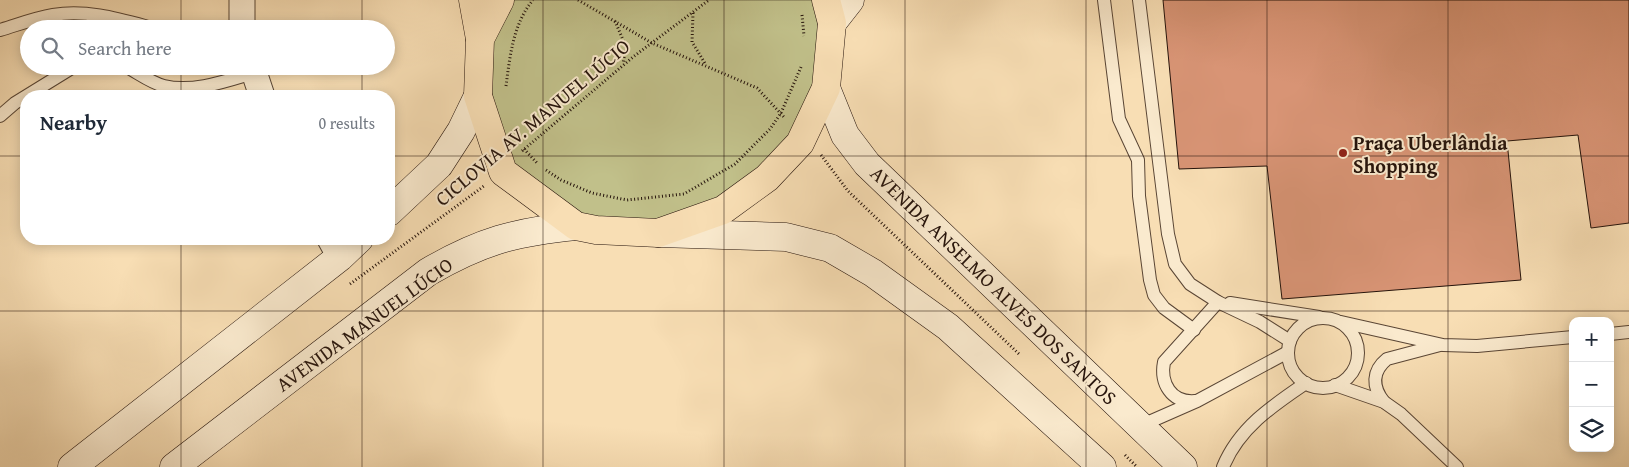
<!DOCTYPE html>
<meta charset="utf-8">
<style>
body{margin:0;font-family:"Gentium Book Plus",serif;background:#f2f2f3;color:#1f2937}
.controls{position:absolute;right:15px;bottom:15px;display:grid;overflow:hidden;border-radius:10px;box-shadow:0 2px 12px #0003}
.controls button{width:45px;height:45px;display:grid;place-items:center;padding:0;border:0;border-bottom:1px solid #e0e1e3;background:#fff;color:#1f2937;font:25px sans-serif}
.list{margin:0;padding:0;list-style:none}
h2{display:flex;justify-content:space-between;align-items:center;height:65px;margin:0;padding:0 20px;font-size:21px}
h2 small{font-size:16px;font-weight:400;color:#747a83}
.icon{flex:none;width:28px;height:28px;fill:none;stroke:currentColor;stroke-width:2;stroke-linecap:round;stroke-linejoin:round}
.map{position:relative;flex:none;width:1629px;height:467px;overflow:hidden}
.search{position:absolute;background:#fff;box-shadow:0 2px 12px #0003;left:20px;top:20px;width:375px;height:55px;display:flex;align-items:center;gap:12px;box-sizing:border-box;padding:0 18px;border-radius:28px;color:#747a83;font-size:19px}
.panel{position:absolute;background:#fff;box-shadow:0 2px 12px #0003;left:20px;top:90px;width:375px;height:155px;border-radius:20px}
.map>svg:first-child{display:block}
.green{fill:#c1c08a;stroke:#736a4a}
.building{fill:#d89475;stroke:#25130b}
.lines{fill:none;stroke-linecap:round;stroke-linejoin:round}
.service-casing{stroke:#5a4635;stroke-width:14}
.minor-casing{stroke:#5a4635;stroke-width:27}
.secondary-casing{stroke:#25130b;stroke-width:29}
.primary-casing{stroke:#25130b;stroke-width:29}
.path{stroke:#25130b;stroke-width:3;stroke-dasharray:1 2.5;stroke-linecap:butt}
.service{stroke:#faeace;stroke-width:12}
.minor{stroke:#faeace;stroke-width:25}
.secondary{stroke:#faeace;stroke-width:28}
.primary{stroke:#f8deb4;stroke-width:28}
.grid{fill:none;stroke:#25130b;stroke-width:1;stroke-opacity:0.55}
.poi-dot{fill:#8f2418;stroke:#faeace;stroke-width:2}
.labels{text-anchor:middle;dominant-baseline:central;stroke-width:4;stroke-linejoin:round;paint-order:stroke}
.street-label{font-size:20px;fill:#25130b;stroke:#faeace}
.poi-label{font-size:20px;font-weight:bold;fill:#25130b;stroke:#faeace;text-anchor:start}
</style>
<div class="map">
<svg width="1629" height="467" viewBox="0 0 1629 467">
<rect width="100%" height="100%" fill="#f8deb4"/>
<filter id="stains"><feTurbulence type="fractalNoise" baseFrequency=".004" numOctaves="4"/><feColorMatrix values="0 0 0 0 .2 0 0 0 0 .09 0 0 0 0 .02 0 0 0 .5 -.17"/></filter>
<radialGradient id="worn" r=".72"><stop offset=".6" stop-color="#630" stop-opacity="0"/><stop offset="1" stop-color="#630" stop-opacity=".3"/></radialGradient>
<path class="green" d="M500,0H826L832,23L800,143L723,210L596,230L503,172L480,39Z"/>
<path class="building" d="M1163,0H1629V223L1591,228L1578,135L1507,141L1521,280L1282,299L1267,166L1179,169Z"/>
<g class="lines">
<g class="service-casing">
<g id="service">
<path d="M1104,0L1119,119L1138,160L1139,196L1150,280L1154,295L1164,308L1194,330"/>
<path d="M1139,0L1168,234L1175,264L1190,284L1218,302L1260,322L1290,341"/>
<path d="M0,30C17,25 35,18 53,15C88,9 122,20 156,29"/>
<path d="M125,66C137,72 151,83 164,86C193,93 226,81 253,73"/>
<path d="M0,116L15,103L75,66"/>
<path d="M1230,303L1319,317"/>
<circle cx="1323" cy="353" r="35"/>
<path d="M1341,322L1443,345L1477,346L1573,337"/>
<path d="M1610,334L1629,332"/>
<path d="M1335,385L1384,402L1401,414L1457,467"/>
<path d="M1195,401C1171,403 1160,383 1164,362L1218,302"/>
<path d="M1384,402C1372,387 1372,371 1387,359L1440,345"/>
<path d="M1140,426L1197,401L1288,352"/>
<path d="M1223,467C1239,428 1272,406 1306,383"/>
</g>
</g>
<g class="minor-casing">
<g id="minor">
<path d="M242,0V29"/>
<path d="M252,66L262,96"/>
<path d="M330,239L340,257"/>
</g>
</g>
<g class="secondary-casing">
<g id="secondary">
<path d="M832,23L850,0"/>
<path d="M826,88L845,135L867,164L1183,467"/>
<path d="M389,212L439,165L461,131L478,96"/>
<path d="M659,233L786,237L830,248L873,273L948,327L1102,467"/>
<path d="M72,467L340,257L359,239"/>
<path d="M174,467L428,272C481,241 515,232 576,226"/>
</g>
</g>
<g class="primary-casing">
<g id="primary">
<path d="M473,0L480,39"/>
<path d="M500,0L480,39L478,96L503,172L576,226L596,230L658,233L723,210L767,178L800,143L826,88L832,23L826,0"/>
</g>
</g>
<g class="path">
<path d="M578,0L652,43L757,88L784,117"/>
<path d="M693,13L692,42L706,65"/>
<path d="M802,15L804,36"/>
<path d="M615,21L626,47L623,64"/>
<path d="M506,86C510,56 513,24 533,0"/>
<path d="M524,149L537,163"/>
<path d="M522,151L633,57L709,0"/>
<path d="M821,155L848,191L1019,354"/>
<path d="M546,170L561,180L592,193L627,200L684,194L735,164L770,129L781,113L801,67"/>
<path d="M350,284L484,186"/>
<path d="M1125,455L1137,467"/>
</g>
<use href="#service" class="service"/>
<use href="#minor" class="minor"/>
<use href="#secondary" class="secondary"/>
<use href="#primary" class="primary"/>
</g>
<path class="grid" d="M181,0V29M362,0V29M543,0V467M724,0V467M905,0V467M1086,0V467M1267,0V467M1448,0V467M181,66V96M362,66V96M0,156H26M389,156H1629M181,239V467M362,239V467M0,311H1629"/>
<circle class="poi-dot" cx="1343" cy="153" r="5"/>
<g class="labels">
<g class="street-label">
<text transform="translate(532 122) rotate(-40)">CICLOVIA AV. MANUEL LÚCIO</text>
<text transform="translate(994 285) rotate(44)">AVENIDA ANSELMO ALVES DOS SANTOS</text>
<text transform="translate(364 324) rotate(-36)">AVENIDA MANUEL LÚCIO</text>
</g>
<g class="poi-label">
<text x="1353" y="142">Praça Uberlândia<tspan x="1353" dy="23">Shopping</tspan></text>
</g>
</g>
<rect width="100%" height="100%" filter="url(#stains)"/>
<rect width="100%" height="100%" fill="url(#worn)"/>
</svg>
<div class="controls">
<button>+</button>
<button>−</button>
<button><svg class="icon" aria-label="layers" viewBox="0 0 24 24"><path d="M12 4l9 5-9 5-9-5zM3 14l9 5 9-5"/></svg></button>
</div>
<div class="search"><svg class="icon" aria-label="search" viewBox="0 0 24 24"><circle cx="10" cy="10" r="6"/><path d="M15 15l6 6"/></svg>Search here</div>
<section class="panel">
<h2>Nearby<small>0 results</small></h2>
<ul class="list">
</ul>
</section>
</div>
